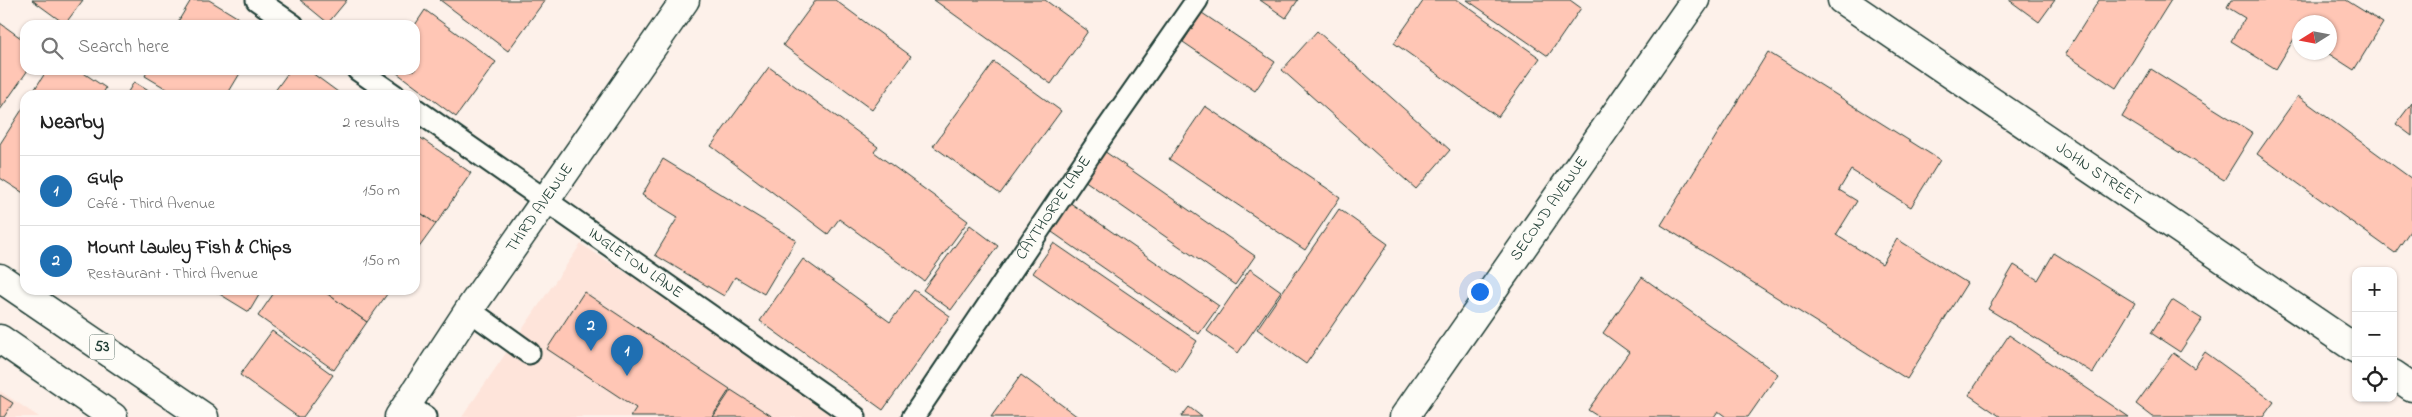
<!DOCTYPE html>
<meta charset="utf-8">
<style>
body{margin:0;font-family:"Indie Flower",sans-serif;background:#f2f2f2;color:#222}
.controls{position:absolute;right:15px;bottom:15px;display:grid;overflow:hidden;border-radius:10px;box-shadow:0 1px 4px #0004}
.controls button{width:45px;height:45px;display:grid;place-items:center;padding:0;border:0;border-bottom:1px solid #e0e0e0;background:#fff;color:#222;font:25px sans-serif}
.compass{position:absolute;left:2292px;top:15px;width:45px;height:45px;border-radius:50%;background:#fff;box-shadow:0 1px 4px #0004;rotate:259deg}
.you{position:absolute;left:1479px;top:291px;width:18px;height:18px;margin:-12px;border:4px solid #fff;border-radius:50%;background:#1a73e8;box-shadow:0 0 0 8px #1a73e833}
.badge{display:grid;place-items:center;width:32px;height:32px;border-radius:50%;background:#1f6fb2;color:#fff;font-size:16px;font-weight:700}
.pin{position:absolute;translate:-50% -41px;filter:drop-shadow(0 1px 2px #0008)}
.pin::after{content:'';position:absolute;top:26px;width:18px;height:15px;background:inherit;clip-path:polygon(0 0,100% 0,50% 100%)}
.list{margin:0;padding:0;list-style:none}
h2{display:flex;justify-content:space-between;align-items:center;height:65px;margin:0;padding:0 20px;font-size:21px}
h2 small{font-size:16px;font-weight:400;color:#767676}
.list li{display:grid;grid-template-columns:32px 1fr auto;gap:15px;align-items:center;box-sizing:border-box;height:70px;padding:0 20px;border-top:1px solid #e0e0e0}
.list b{display:block;font-size:19px;white-space:nowrap}
.list p{margin:0;font-size:16px;white-space:nowrap;color:#767676}
.list em{font-size:16px;font-style:normal;color:#767676}
.icon{flex:none;width:28px;height:28px;fill:none;stroke:currentColor;stroke-width:2;stroke-linecap:round;stroke-linejoin:round}
.map{position:relative;flex:none;width:2412px;height:417px;overflow:hidden}
.search{position:absolute;background:#fff;box-shadow:0 1px 4px #0004;left:20px;top:20px;width:400px;height:55px;display:flex;align-items:center;gap:12px;box-sizing:border-box;padding:0 18px;border-radius:15px;color:#767676;font-size:19px}
.panel{position:absolute;background:#fff;box-shadow:0 1px 4px #0004;left:20px;top:90px;width:400px;height:205px;border-radius:15px}
.map>svg:first-child{display:block}
.built{fill:#fee4da}
.building{fill:#ffc6b5;stroke:#1f3d34}
.lines{fill:none;stroke-linecap:round;stroke-linejoin:round}
.service-casing{stroke:#1f3d34;stroke-width:25}
.minor-casing{stroke:#1f3d34;stroke-width:31}
.primary-casing{stroke:#1f3d34;stroke-width:31}
.service{stroke:#fdfcf7;stroke-width:21}
.minor{stroke:#fdfcf7;stroke-width:28}
.primary{stroke:#fdfcf7;stroke-width:28}
.labels{text-anchor:middle;dominant-baseline:central;stroke-width:4.5;stroke-linejoin:round;paint-order:stroke}
.shield{fill:#fdfcf7;stroke:#62766e;stroke-width:1}
.shield-label{font-size:15px;font-weight:bold;fill:#1f3d34}
.street-label{font-size:16px;fill:#1f3d34;stroke:#fdfcf7}
</style>
<div class="map">
<svg width="2412" height="417" viewBox="0 0 2412 417">
<rect width="100%" height="100%" fill="#fdf1ea"/>
<filter id="ink" filterUnits="userSpaceOnUse"><feTurbulence type="fractalNoise" baseFrequency=".02" numOctaves="2"/><feDisplacementMap in="SourceGraphic" scale="10" xChannelSelector="R" yChannelSelector="G"/><feConvolveMatrix kernelMatrix="1 2 1 2 8 2 1 2 1" color-interpolation-filters="sRGB"/></filter>
<g filter="url(#ink)">
<g class="built">
<path d="M581,244L851,417H462Z"/>
<path d="M0,391L39,417H0Z"/>
</g>
<g class="building">
<path d="M32,0H83L65,24Z"/>
<path d="M191,0H209L250,25H176Z"/>
<path d="M300,0H347L328,23Z"/>
<path d="M440,0H545L508,51Z"/>
<path d="M816,0H835L911,56L872,110L783,45Z"/>
<path d="M934,0H1045L1088,31L1051,84Z"/>
<path d="M1260,0H1298L1286,18Z"/>
<path d="M1424,0H1458L1540,58L1498,117L1394,43Z"/>
<path d="M1467,0H1570L1581,8L1548,56Z"/>
<path d="M2009,0H2055L2039,22Z"/>
<path d="M2099,0H2171L2116,88L2065,54Z"/>
<path d="M2231,0H2346L2383,23L2354,70L2326,52H2330V22H2300V36L2297,34L2276,69L2231,41L2245,18L2227,7Z"/>
<path d="M425,10L496,62L456,117L393,70H415V25Z"/>
<path d="M1202,13L1275,62L1255,91L1183,42Z"/>
<path d="M0,23L25,41V70H28L0,110Z"/>
<path d="M1317,31L1450,150L1416,189L1282,70Z"/>
<path d="M1768,52L1940,160L1911,207L1851,170L1839,190L1857,201L1836,235L1882,264L1897,239L1967,283L1907,379L1661,225Z"/>
<path d="M994,62L1061,111L1000,194L933,146Z"/>
<path d="M769,67L878,147L874,152L968,221L924,281L839,219L828,234L711,146Z"/>
<path d="M2151,69L2253,133L2224,180L2122,117Z"/>
<path d="M47,70H79L106,88L102,95H31Z"/>
<path d="M148,70H242L227,95H177L145,76Z"/>
<path d="M290,70H308L338,92L336,95H272Z"/>
<path d="M134,82L155,95H126Z"/>
<path d="M2298,96L2412,179V228L2395,253L2257,154Z"/>
<path d="M2412,103V136L2396,124Z"/>
<path d="M25,105V194L0,178V144Z"/>
<path d="M1205,106L1340,197L1305,250L1169,159Z"/>
<path d="M415,134L471,173L436,224L415,209Z"/>
<path d="M1104,151L1255,256L1235,285L1084,180Z"/>
<path d="M663,159L796,240L764,294L735,277L724,296L655,255L678,217L642,195Z"/>
<path d="M1069,202L1219,306L1199,334L1049,230Z"/>
<path d="M415,209L436,224L415,253Z"/>
<path d="M1339,209L1388,244L1306,364L1257,329Z"/>
<path d="M970,225L998,246L951,310L923,290Z"/>
<path d="M1054,243L1197,341L1177,372L1033,273Z"/>
<path d="M2054,253L2135,303L2093,373L1988,309L2014,265L2038,280Z"/>
<path d="M803,259L890,322L914,290L950,316L883,410L760,321Z"/>
<path d="M1250,269L1281,291L1238,353L1207,331Z"/>
<path d="M1642,277L1778,374L1748,417H1726L1718,411L1714,417H1599L1588,410L1629,352L1603,333Z"/>
<path d="M213,290H262L249,312Z"/>
<path d="M276,290H322L367,322L334,370L258,316Z"/>
<path d="M322,290H390L367,322Z"/>
<path d="M584,292L730,389L712,417H630L636,408L547,349Z"/>
<path d="M2172,300L2202,319L2180,352L2151,333Z"/>
<path d="M272,331L333,375L303,417H298L240,375Z"/>
<path d="M2009,335L2129,417H2001L1969,395Z"/>
<path d="M2205,352L2274,402L2263,417H2153L2136,404L2173,353L2194,368Z"/>
<path d="M1021,375L1078,417H991Z"/>
<path d="M731,390L773,417H713Z"/>
<path d="M0,395L13,403L4,417H0Z"/>
<path d="M1189,407L1202,417H1181Z"/>
</g>
<g class="lines">
<g class="service-casing">
<g id="service">
<path d="M257,0L293,25"/>
<path d="M358,70L394,95"/>
<path id="s1" d="M415,109L855,417"/>
<path d="M469,310L529,353"/>
<path d="M407,405L425,417"/>
<path id="s2" d="M913,417L1100,139L1197,0"/>
</g>
</g>
<g class="minor-casing">
<g id="minor">
<path id="s3" d="M1842,0L2356,349"/>
<path d="M2393,374L2412,387"/>
<path id="s4" d="M399,417L469,310L685,0"/>
<path id="s5" d="M1404,417L1695,0"/>
</g>
</g>
<g class="primary-casing">
<g id="primary">
<path d="M0,278L204,417"/>
<path d="M0,339L113,417"/>
</g>
</g>
<use href="#service" class="service"/>
<use href="#minor" class="minor"/>
<use href="#primary" class="primary"/>
</g>
</g>
<g class="labels">
<rect class="shield" x="89.5" y="334.5" width="25" height="25" rx="4"/>
<g class="shield-label">
<text x="102" y="347">53</text>
</g>
<g class="street-label">
<text stroke="none"><textPath href="#s3" startOffset="310">JOHN STREET</textPath></text>
<text stroke="none"><textPath href="#s2" startOffset="252">CAYTHORPE LANE</textPath></text>
<text stroke="none"><textPath href="#s4" startOffset="252">THIRD AVENUE</textPath></text>
<text stroke="none"><textPath href="#s5" startOffset="254">SECOND AVENUE</textPath></text>
<text stroke="none"><textPath href="#s1" startOffset="269">INGLETON LANE</textPath></text>
</g>
</g>
</svg>
<div class="controls">
<button>+</button>
<button>−</button>
<button><svg class="icon" aria-label="locate" viewBox="0 0 24 24"><circle cx="12" cy="12" r="6"/><path d="M12 2v4M12 18v4M2 12h4M18 12h4"/></svg></button>
</div>
<svg class="compass" viewBox="-18 -18 36 36"><path d="M0-13l5 13h-10z" fill="#e53935"/><path d="M0 13l5-13h-10z" fill="#767676"/></svg>
<div class="you"></div>
<div class="pin badge" style="left:627px;top:376px">1</div>
<div class="pin badge" style="left:591px;top:351px">2</div>
<div class="search"><svg class="icon" aria-label="search" viewBox="0 0 24 24"><circle cx="10" cy="10" r="6"/><path d="M15 15l6 6"/></svg>Search here</div>
<section class="panel">
<h2>Nearby<small>2 results</small></h2>
<ul class="list">
<li><span class="badge">1</span><div><b>Gulp</b><p>Café · Third Avenue</p></div><em>150 m</em></li>
<li><span class="badge">2</span><div><b>Mount Lawley Fish &amp; Chips</b><p>Restaurant · Third Avenue</p></div><em>150 m</em></li>
</ul>
</section>
</div>
